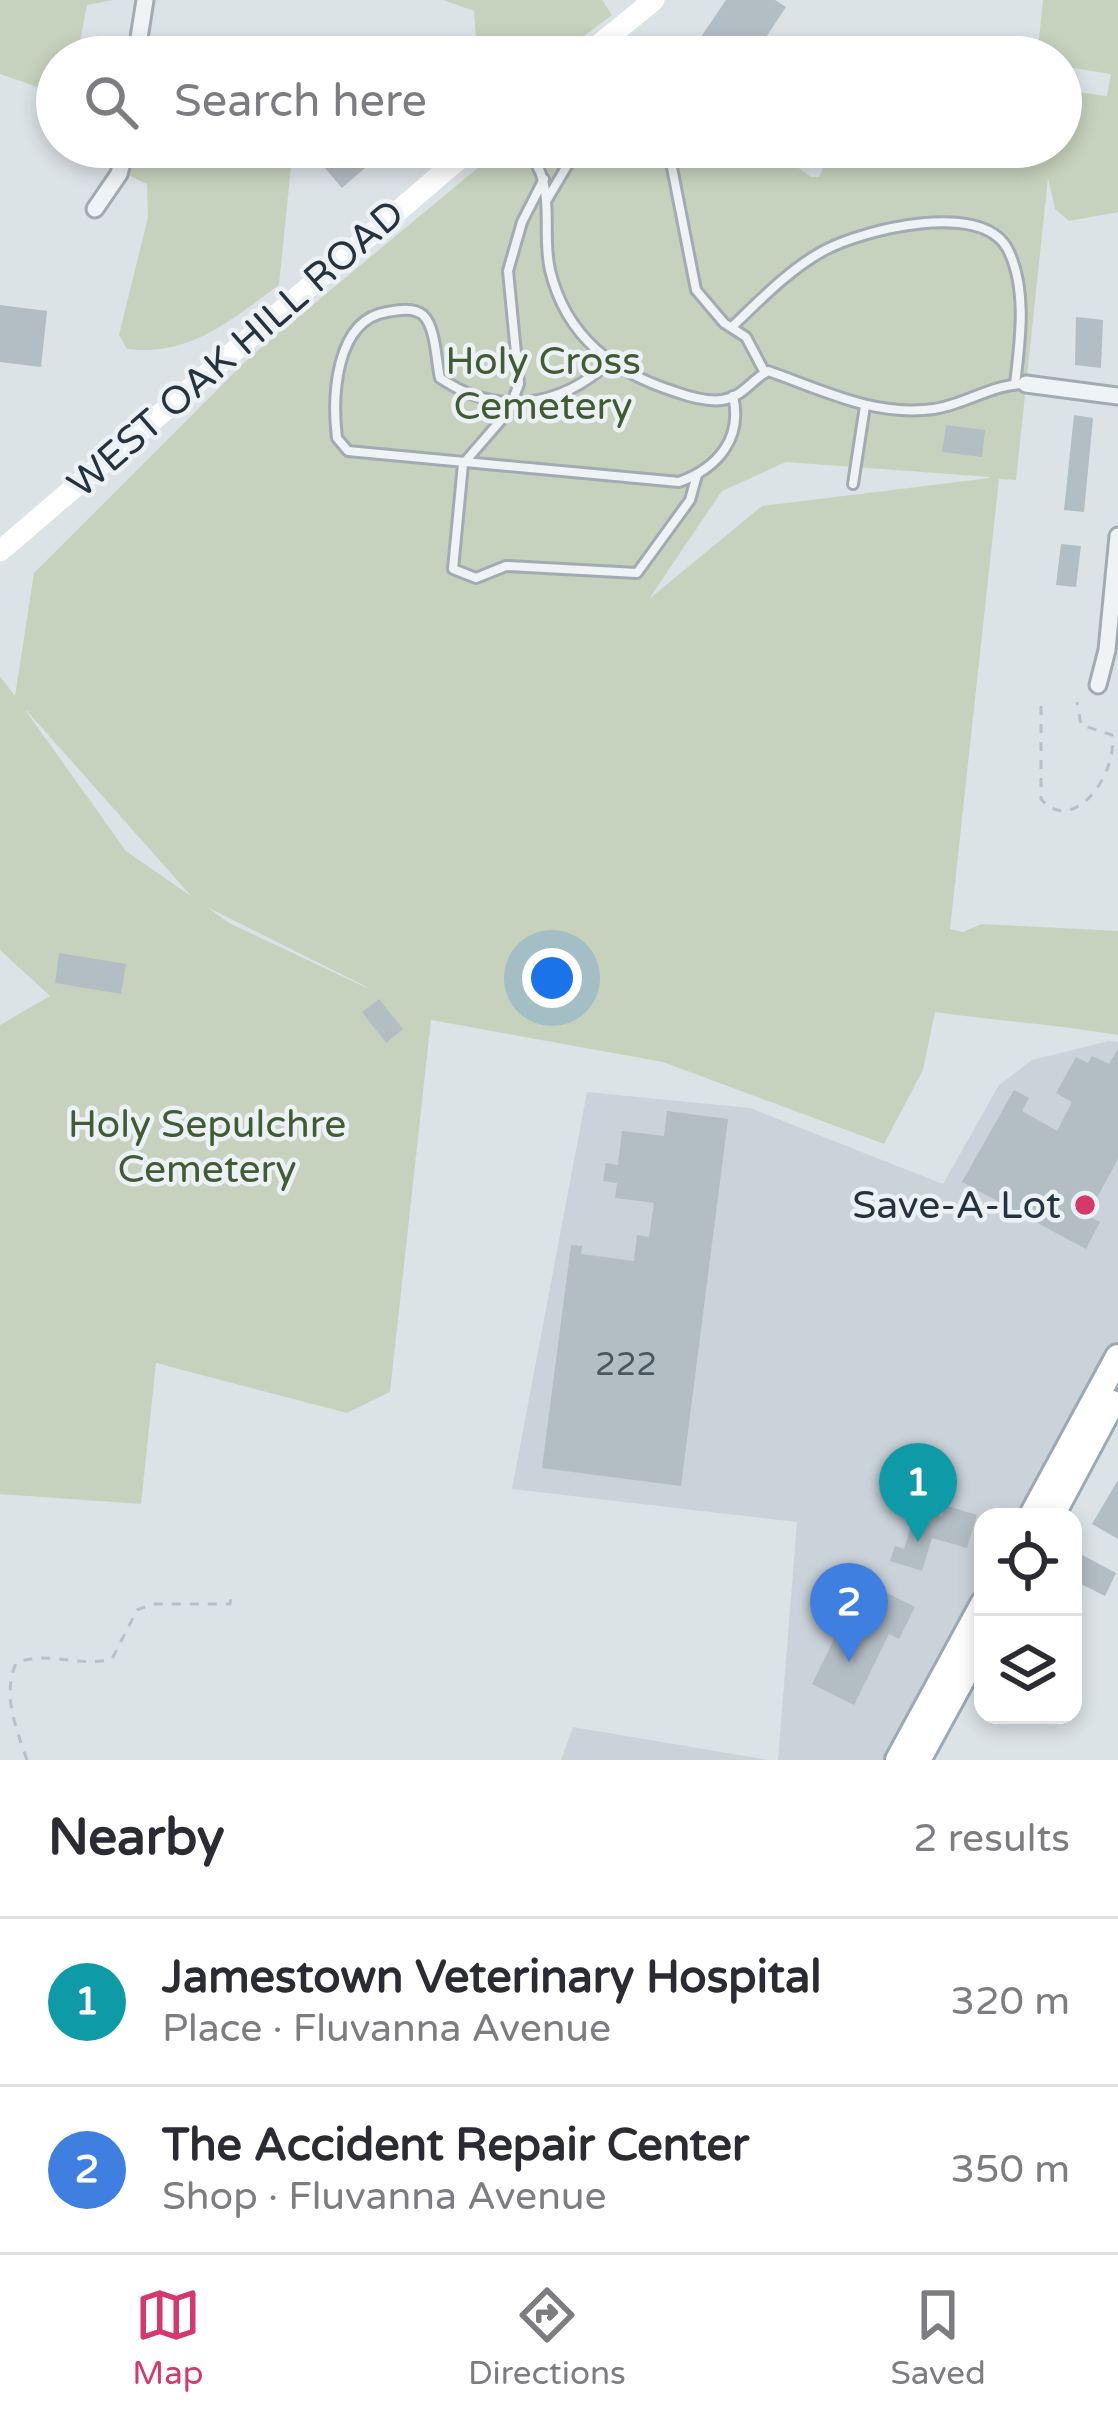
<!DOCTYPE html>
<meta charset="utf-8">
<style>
body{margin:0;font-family:"Varela Round",sans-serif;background:#f2f2f3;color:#2b2b33}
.controls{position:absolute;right:36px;bottom:36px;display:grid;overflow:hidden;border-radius:24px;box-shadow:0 6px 18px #0003}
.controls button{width:108px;height:108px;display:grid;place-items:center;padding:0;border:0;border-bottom:3px solid #e1e1e2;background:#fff;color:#2b2b33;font:60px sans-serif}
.you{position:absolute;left:552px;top:978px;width:42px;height:42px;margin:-30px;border:9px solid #fff;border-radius:50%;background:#1a73e8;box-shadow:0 0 0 18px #1a73e833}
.badge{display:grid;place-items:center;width:78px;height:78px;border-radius:50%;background:#d5396b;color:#fff;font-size:39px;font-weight:700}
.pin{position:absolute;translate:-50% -99px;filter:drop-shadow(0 3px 6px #0008)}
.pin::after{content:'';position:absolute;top:63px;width:42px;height:36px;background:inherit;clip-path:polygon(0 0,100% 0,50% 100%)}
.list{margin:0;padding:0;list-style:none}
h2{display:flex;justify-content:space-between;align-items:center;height:156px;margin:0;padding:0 48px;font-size:51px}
h2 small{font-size:39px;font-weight:400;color:#7c7c81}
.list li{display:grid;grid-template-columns:78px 1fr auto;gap:36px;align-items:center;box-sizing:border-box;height:168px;padding:0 48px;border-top:3px solid #e1e1e2}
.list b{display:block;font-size:45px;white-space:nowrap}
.list p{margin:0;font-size:39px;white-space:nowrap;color:#7c7c81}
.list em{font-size:39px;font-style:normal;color:#7c7c81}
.icon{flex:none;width:66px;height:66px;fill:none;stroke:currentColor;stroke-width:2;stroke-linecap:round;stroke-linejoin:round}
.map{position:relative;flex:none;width:1118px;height:1760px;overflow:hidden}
.search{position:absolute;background:#fff;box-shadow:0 6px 18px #0003;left:36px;right:36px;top:36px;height:132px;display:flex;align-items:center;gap:30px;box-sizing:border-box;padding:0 42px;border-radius:66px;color:#7c7c81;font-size:45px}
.sheet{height:492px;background:#fff}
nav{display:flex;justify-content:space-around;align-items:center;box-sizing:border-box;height:168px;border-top:3px solid #e1e1e2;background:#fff;font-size:33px;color:#7c7c81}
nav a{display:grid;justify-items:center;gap:6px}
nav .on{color:#d5396b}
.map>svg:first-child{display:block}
.built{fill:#cad2da}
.green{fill:#c6d2bd;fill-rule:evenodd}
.building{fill:#b3bdc4}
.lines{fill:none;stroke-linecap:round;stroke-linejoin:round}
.lane-casing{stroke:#a1abb1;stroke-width:14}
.street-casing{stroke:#a1abb1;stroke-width:21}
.primary-casing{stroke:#9ba9b4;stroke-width:30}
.path{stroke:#bac1c6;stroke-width:3;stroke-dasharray:9 9;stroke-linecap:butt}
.lane{stroke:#eff3f6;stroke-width:8}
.street{stroke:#eff3f6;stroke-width:15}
.secondary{stroke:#fff;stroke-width:21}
.primary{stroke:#fff;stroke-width:24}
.poi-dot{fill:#d5396b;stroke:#ecf1f5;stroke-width:4.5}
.labels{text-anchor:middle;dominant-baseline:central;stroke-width:9;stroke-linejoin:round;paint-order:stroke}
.number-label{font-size:33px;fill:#485660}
.street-label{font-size:39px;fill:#25333f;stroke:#ecf1f5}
.park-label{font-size:39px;fill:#415b32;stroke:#ecf1f5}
.poi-label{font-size:39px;fill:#25333f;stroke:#ecf1f5;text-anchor:end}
</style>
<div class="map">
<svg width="1118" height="1760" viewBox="0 0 1118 1760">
<rect width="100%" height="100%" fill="#dce3e7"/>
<g class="built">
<path d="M1109,1041L1118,1042V1340L1021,1517H983V1586L887,1760H778L797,1522L512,1489L587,1092L750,1108L943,1184L999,1085L1032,1060Z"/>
<path d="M573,1727L769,1760H561Z"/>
</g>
<g class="green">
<path d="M0,0H114L87,5L77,57H57V94L0,74Z"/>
<path d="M443,0H602L612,15L556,57H477L474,11Z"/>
<path d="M1043,0H1118V212L1069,221L1055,209L1048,178L1016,480L999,479L950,929L963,932L982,924L1118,931V1035C1056,1024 996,1021 935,1012L923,1070L884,1144L663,1062L431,1020L390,1392L347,1413L156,1363L141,1504L0,1494V1025L50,996L0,950V676L15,696L34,573L251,356L503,147H770L811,177H819L832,147H1061V77L1071,91L1107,96L1111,74L1061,66V57H1037ZM786,462L990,477V478L762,506L649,599L722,491ZM26,711H27L192,897L126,851ZM207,907L367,987V988L229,923Z"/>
<path d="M134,147H293L279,285C231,320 189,357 127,349L119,335L148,217L147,184L126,174Z"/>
</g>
<g class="building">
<path d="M726,0H775L786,7L753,57H709L694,47Z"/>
<path d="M322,147H389L342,188L313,154Z"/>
<path d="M0,305L47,311L41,367L0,362Z"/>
<path d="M1076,317L1103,320L1101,368L1075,365Z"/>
<path d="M1074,415L1093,418L1084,512L1064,510Z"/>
<path d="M946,425L985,430L982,457L942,452Z"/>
<path d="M1061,544L1081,546L1076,587L1056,585Z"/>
<path d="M59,953L126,964L121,994L55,983Z"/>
<path d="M379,999L403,1029L386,1043L362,1012Z"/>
<path d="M1118,1049V1159L1087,1216L1100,1222L1086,1249L962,1182L1014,1090L1029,1098L1022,1111L1057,1131L1072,1102L1056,1093L1076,1057L1088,1063L1092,1056L1109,1064Z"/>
<path d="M667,1111L728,1119L681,1486L542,1468L571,1245L582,1246L581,1254L634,1261L637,1235L649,1237L654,1203L615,1198L617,1183L603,1181L606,1163L618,1165L622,1131L664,1136Z"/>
<path d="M1118,1480V1539L1092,1524Z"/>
<path d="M945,1505L977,1515L967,1548L932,1538L922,1571L890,1561L895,1546L904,1549L917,1508L942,1516Z"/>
<path d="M1073,1550L1116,1573L1105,1596L1073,1580Z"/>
<path d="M863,1581L915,1607L899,1639L889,1634L854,1705L812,1684Z"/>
</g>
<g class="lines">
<g class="lane-casing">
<g id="lane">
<path d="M138,49L202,57"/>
<path d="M522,147C560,180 540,227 550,270C566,337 613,372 676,392C690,397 707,402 722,400C743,397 751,380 768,371C823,390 874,417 934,409C964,405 995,383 1025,384"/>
<path d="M668,147L696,290L724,323L746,337L765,373"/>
<path d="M544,179L522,222L508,271L519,384L508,412L463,464L453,569L476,578L506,566L637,573L690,500L697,475"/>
<path d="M548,198L578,147"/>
<path d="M733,326C761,299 791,268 825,250C863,230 980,200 1007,248C1028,287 1020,342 1015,384"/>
<path d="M609,362C561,407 498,417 440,378C436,361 436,327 423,315C413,307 398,310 387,312C335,320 332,397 337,438L348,451L679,482C718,468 743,438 733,396"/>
<path d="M853,484L865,406"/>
</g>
</g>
<g class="street-casing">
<g id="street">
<path d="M136,57L145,0"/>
<path d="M95,209L119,174L126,147"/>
<path d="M1026,384L1118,396"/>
<path d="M1098,685L1107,650L1118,536"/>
</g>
</g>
<g class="primary-casing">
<g id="primary">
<path d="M1031,1517L1118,1357"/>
<path d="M1051,1517L1112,1403"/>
<path d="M898,1760L983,1604"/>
<path d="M918,1760L983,1641"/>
</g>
</g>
<g class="path">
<path d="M1041,706V799C1073,837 1118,774 1112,735L1081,725L1077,702"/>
<path d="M27,1760C16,1727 2,1696 16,1663C47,1650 79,1668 112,1659L137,1610L153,1604H230L231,1597"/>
</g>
<use href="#lane" class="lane"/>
<use href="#street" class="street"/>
<g class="secondary">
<path d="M584,57L654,0"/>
<path d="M0,551L473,147"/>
</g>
<use href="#primary" class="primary"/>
</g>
<circle class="poi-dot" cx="1085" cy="1205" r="12"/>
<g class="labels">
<g class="number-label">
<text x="626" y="1364">222</text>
</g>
<g class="street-label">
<text transform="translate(236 349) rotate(-41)">WEST OAK HILL ROAD</text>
</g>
<g class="park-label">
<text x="543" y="361">Holy Cross<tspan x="543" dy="45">Cemetery</tspan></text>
<text x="207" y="1124">Holy Sepulchre<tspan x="207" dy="45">Cemetery</tspan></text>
</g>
<g class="poi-label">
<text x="1061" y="1205">Save-A-Lot</text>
</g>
</g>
</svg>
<div class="controls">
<button><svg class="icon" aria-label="locate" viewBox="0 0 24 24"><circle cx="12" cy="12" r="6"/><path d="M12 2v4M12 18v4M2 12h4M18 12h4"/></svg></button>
<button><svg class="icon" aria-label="layers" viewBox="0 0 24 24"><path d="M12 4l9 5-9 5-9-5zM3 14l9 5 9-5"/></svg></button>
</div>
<div class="you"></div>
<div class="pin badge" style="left:918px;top:1542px;background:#0f9aa8">1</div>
<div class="pin badge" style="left:849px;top:1662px;background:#3f7fe0">2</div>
<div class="search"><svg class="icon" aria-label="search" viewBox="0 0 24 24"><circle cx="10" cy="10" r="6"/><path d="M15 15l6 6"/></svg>Search here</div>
</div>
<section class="sheet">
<h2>Nearby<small>2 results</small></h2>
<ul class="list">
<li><span class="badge" style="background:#0f9aa8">1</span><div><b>Jamestown Veterinary Hospital</b><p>Place · Fluvanna Avenue</p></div><em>320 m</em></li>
<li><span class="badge" style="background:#3f7fe0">2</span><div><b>The Accident Repair Center</b><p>Shop · Fluvanna Avenue</p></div><em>350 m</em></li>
</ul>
</section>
<nav>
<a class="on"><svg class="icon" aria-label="map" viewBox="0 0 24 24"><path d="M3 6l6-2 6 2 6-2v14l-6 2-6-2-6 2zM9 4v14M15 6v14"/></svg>Map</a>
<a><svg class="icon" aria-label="directions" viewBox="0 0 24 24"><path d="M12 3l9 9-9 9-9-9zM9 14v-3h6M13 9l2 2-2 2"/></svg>Directions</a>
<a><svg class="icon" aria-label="saved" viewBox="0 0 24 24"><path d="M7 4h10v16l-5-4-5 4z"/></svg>Saved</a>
</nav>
